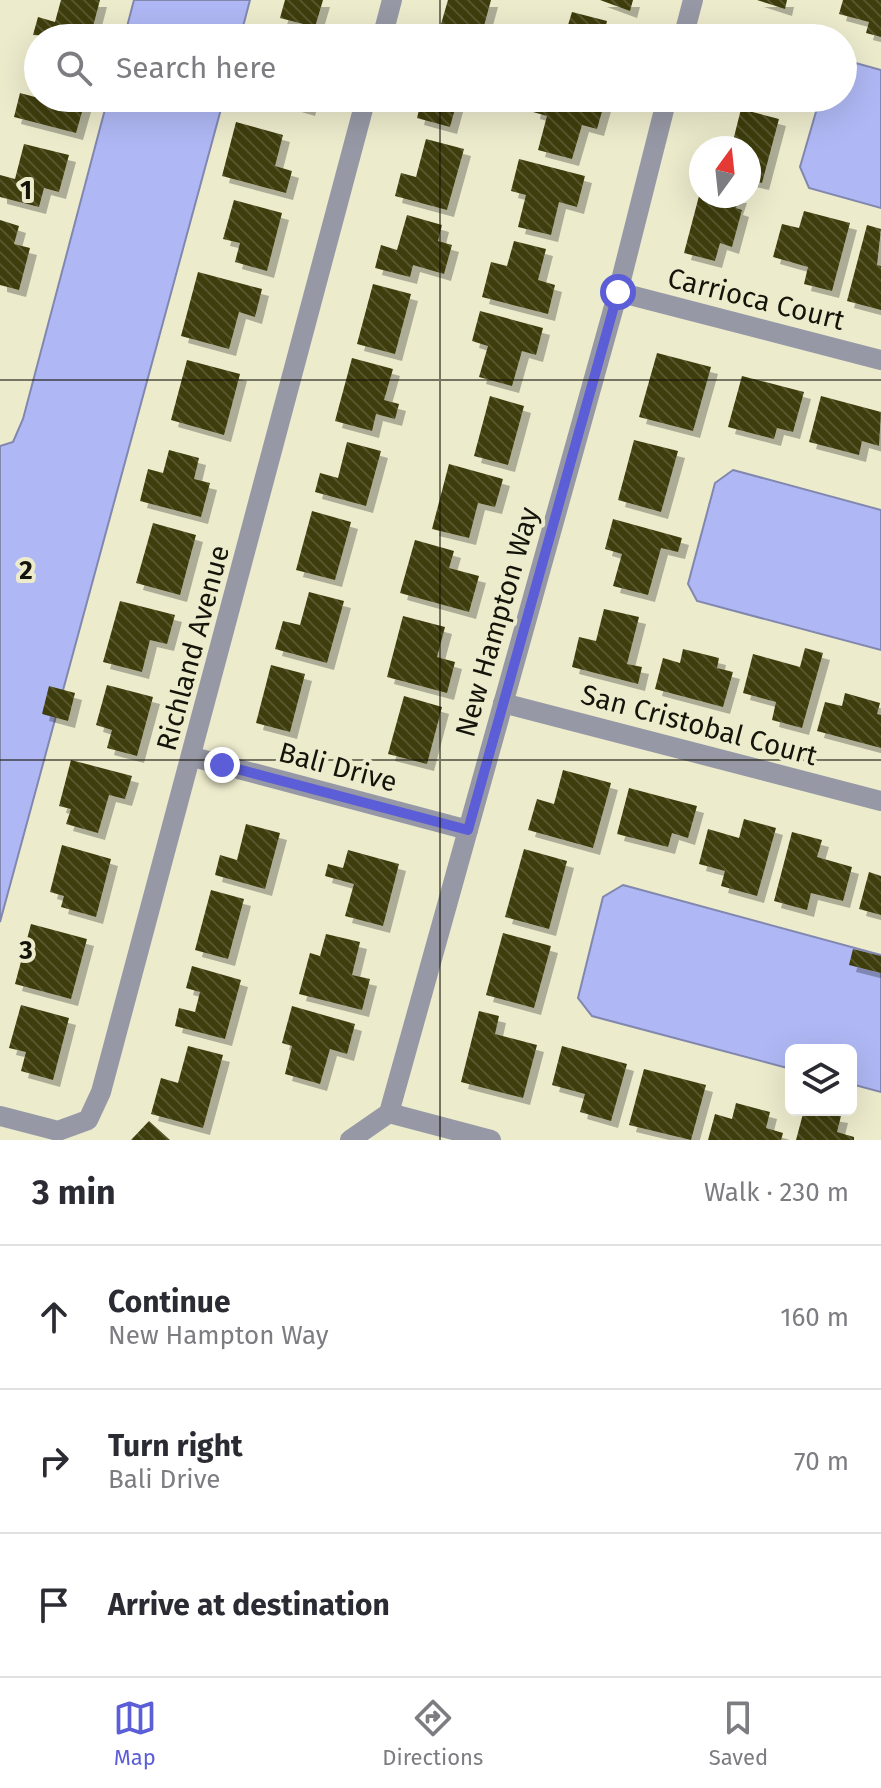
<!DOCTYPE html>
<meta charset="utf-8">
<style>
body{margin:0;font-family:"Fira Sans",sans-serif;background:#f7f7f7;color:#2b2b33}
.controls{position:absolute;right:24px;bottom:24px;display:grid;overflow:hidden;border-radius:12px;box-shadow:0 8px 32px #0002}
.controls button{width:72px;height:72px;display:grid;place-items:center;padding:0;border:0;border-bottom:2px solid #e1e1e2;background:#fff;color:#2b2b33;font:40px sans-serif}
.compass{position:absolute;left:689px;top:136px;width:72px;height:72px;border-radius:50%;background:#fff;box-shadow:0 8px 32px #0002;rotate:15deg}
.stop{position:absolute;width:24px;height:24px;margin:-18px;border:6px solid #5b5ed6;border-radius:50%;background:#fff}
.stop.end{background:#5b5ed6;border-color:#fff;box-shadow:0 2px 8px #0008}
.list{margin:0;padding:0;list-style:none}
h2{display:flex;justify-content:space-between;align-items:center;height:104px;margin:0;padding:0 32px;font-size:34px}
h2 small{font-size:26px;font-weight:400;color:#7c7c81}
.list li{display:grid;grid-template-columns:52px 1fr auto;gap:24px;align-items:center;box-sizing:border-box;height:144px;padding:0 32px;border-top:2px solid #e1e1e2}
.list b{display:block;font-size:30px;white-space:nowrap}
.list p{margin:0;font-size:26px;white-space:nowrap;color:#7c7c81}
.list em{font-size:26px;font-style:normal;color:#7c7c81}
.icon{flex:none;width:44px;height:44px;fill:none;stroke:currentColor;stroke-width:2;stroke-linecap:round;stroke-linejoin:round}
.map{position:relative;flex:none;width:881px;height:1140px;overflow:hidden}
.search{position:absolute;background:#fff;box-shadow:0 8px 32px #0002;left:24px;right:24px;top:24px;height:88px;display:flex;align-items:center;gap:20px;box-sizing:border-box;padding:0 28px;border-radius:44px;color:#7c7c81;font-size:30px}
.sheet{height:536px;background:#fff}
nav{display:flex;justify-content:space-around;align-items:center;box-sizing:border-box;height:112px;border-top:2px solid #e1e1e2;background:#fff;font-size:22px;color:#7c7c81}
nav a{display:grid;justify-items:center;gap:4px}
nav .on{color:#5b5ed6}
.map>svg:first-child{display:block}
.water{fill:#afb8f4;stroke:#8187ae;stroke-width:2}
.building{fill:url(#building-back-hatch);filter:url(#shadow)}
.lines{fill:none;stroke-linecap:round;stroke-linejoin:round}
.street{stroke:#9698a5;stroke-width:20}
.route{stroke:#5b5ed6;stroke-width:10}
.grid{fill:none;stroke:#15140a;stroke-width:2;stroke-opacity:0.55}
.labels{text-anchor:middle;dominant-baseline:central;stroke-width:8;stroke-linejoin:round;paint-order:stroke}
.street-label{font-size:28px;fill:#15140a;stroke:#ecebcc}
.grid-label{font-size:26px;text-anchor:middle;font-weight:bold;fill:#15140a;stroke:#ecebcc;stroke-width:8;stroke-linejoin:round;paint-order:stroke}
</style>
<div class="map">
<svg width="881" height="1140" viewBox="0 0 881 1140">
<defs>
<pattern id="building-back-hatch" width="6" height="6" patternUnits="userSpaceOnUse" patternTransform="scale(2)"><rect width="6" height="6" fill="#3e3c0d"/><path d="M-1 5l2 2M0 0l6 6M5-1l2 2" fill="none" stroke="#57552f"/></pattern>
<filter id="shadow"><feDropShadow dx="7" dy="7" stdDeviation="0" flood-color="#0004"/></filter>
</defs>
<rect width="100%" height="100%" fill="#ecebcc"/>
<g class="water">
<path d="M134,0H250L240,38H124Z"/>
<path d="M852,62L881,70V208L809,188L800,167L820,98H843V64Z"/>
<path d="M108,98H224L0,922V446L13,442L23,419Z"/>
<path d="M733,470L881,510V650L697,601L688,584L715,483Z"/>
<path d="M623,885L881,955V1092L851,1084V1050H791V1069L592,1016L578,998L603,897Z"/>
</g>
<g class="building">
<path d="M61,0H100L90,38L33,35L38,17L55,22Z"/>
<path d="M285,0H323L315,27L280,18Z"/>
<path d="M448,0H491L481,37L437,38Z"/>
<path d="M600,0H633L630,11Z"/>
<path d="M757,0H787L785,9Z"/>
<path d="M843,0H881V37L866,33L869,22L839,14Z"/>
<path d="M572,12L607,21L603,38H564Z"/>
<path d="M746,25L793,37V38H743Z"/>
<path d="M37,91L38,98H86L76,133L14,117L20,93L35,97Z"/>
<path d="M271,98H311L308,109Z"/>
<path d="M422,98H458L450,127L417,118Z"/>
<path d="M536,98L605,101L597,129L582,125L572,159L538,150L547,116L533,112Z"/>
<path d="M741,109L779,119L762,183L749,180V148H712L714,140L732,145Z"/>
<path d="M236,122L283,135L275,166L292,171L286,193L222,176Z"/>
<path d="M426,139L464,149L447,210L395,196L401,173L416,177Z"/>
<path d="M24,144L69,155L59,192L44,188L39,207L0,197V175L15,179Z"/>
<path d="M519,159L585,176L577,207L559,202L551,235L518,227L526,195L511,191Z"/>
<path d="M699,196H740L736,208L742,210L732,247L720,243L715,261L684,253Z"/>
<path d="M234,200L282,213L267,271L235,262L240,243L223,239Z"/>
<path d="M804,211L850,223L832,291L804,284L808,267L773,257L782,224L799,228Z"/>
<path d="M407,215L442,225L438,241L452,245L444,274L413,265L410,277L375,268L381,245L397,250Z"/>
<path d="M0,220L19,226L14,244L30,248L19,290L0,285Z"/>
<path d="M867,225L881,229L877,265L881,266V310L847,301Z"/>
<path d="M514,241L546,249L538,280L555,285L548,314L482,297L491,262L507,266Z"/>
<path d="M198,272L262,289L255,317L239,312L229,349L181,336Z"/>
<path d="M373,284L411,294L395,354L357,344Z"/>
<path d="M480,311L543,328L536,355L522,351L512,386L479,377L488,346L472,341Z"/>
<path d="M657,353L711,367L693,431L639,417Z"/>
<path d="M352,358L393,369L384,400L399,404L395,419L376,414L372,431L335,421Z"/>
<path d="M187,360L240,374L224,435L171,420Z"/>
<path d="M742,376L804,392L793,432L777,428L774,439L728,427Z"/>
<path d="M490,396L524,406L508,465L474,456Z"/>
<path d="M821,396L881,412L879,446L862,441L859,455L809,442Z"/>
<path d="M634,440L678,451L661,512L618,500Z"/>
<path d="M347,442L381,451L366,506L315,492L320,473L338,478Z"/>
<path d="M169,450L199,458L194,479L210,483L201,517L140,501L148,469L163,473Z"/>
<path d="M449,464L503,479L495,507L478,503L469,538L432,529Z"/>
<path d="M312,511L351,522L335,580L296,570Z"/>
<path d="M613,519L682,538L678,552L661,548L648,595L613,586L622,554L605,549Z"/>
<path d="M153,523L196,535L180,595L136,583Z"/>
<path d="M415,540L454,551L449,568L479,576L469,612L400,593Z"/>
<path d="M309,592L344,601L327,663L275,649L283,621L300,625Z"/>
<path d="M120,601L175,615L167,644L150,640L142,672L103,662Z"/>
<path d="M604,609L639,617L627,664L642,667L638,684L572,667L579,637L596,641Z"/>
<path d="M403,616L445,627L437,657L455,662L447,693L387,677Z"/>
<path d="M805,648L823,653L802,728L772,720L776,702L743,693L753,654L800,667Z"/>
<path d="M683,649L719,658L717,668L733,672L723,707L655,689L663,658L680,663Z"/>
<path d="M271,665L305,674L290,732L256,723Z"/>
<path d="M107,685L153,697L137,756L107,748L112,730L96,725Z"/>
<path d="M49,686L75,693L68,721L42,714Z"/>
<path d="M845,693L880,703L877,714L881,715V748L817,731L825,702L842,706Z"/>
<path d="M404,696L442,707L427,764L388,754Z"/>
<path d="M71,760L132,776L125,799L109,795L98,833L66,824L71,809L59,806Z"/>
<path d="M563,770L611,783L593,848L528,830L537,799L554,804Z"/>
<path d="M629,788L697,806L688,838L672,833L668,847L617,834Z"/>
<path d="M744,819L776,828L757,896L721,886L725,871L699,864L708,829L739,838Z"/>
<path d="M246,824L280,833L265,889L215,875L220,855L237,860Z"/>
<path d="M792,832L822,840L817,857L852,867L843,901L811,893L807,910L774,901Z"/>
<path d="M62,845L111,859L96,917L61,907L64,896L50,892Z"/>
<path d="M524,849L567,861L549,929L505,917Z"/>
<path d="M348,850L399,864L383,926L345,916L354,884L325,876L328,864L343,868Z"/>
<path d="M869,872L881,876V915L859,909Z"/>
<path d="M211,890L244,899L228,959L195,950Z"/>
<path d="M31,924L87,939L71,999L15,984Z"/>
<path d="M503,933L551,946L534,1008L486,995Z"/>
<path d="M326,934L360,942L352,975L370,979L362,1010L299,994L310,953L320,956Z"/>
<path d="M853,949L881,956V973L849,965Z"/>
<path d="M192,966L241,980L225,1039L175,1026L179,1008L195,1012L200,992L186,988Z"/>
<path d="M21,1005L69,1018L53,1080L21,1071L26,1052L9,1048Z"/>
<path d="M292,1006L355,1024L347,1054L330,1049L320,1084L285,1074L292,1046L282,1043Z"/>
<path d="M479,1011L499,1016L495,1034L537,1045L523,1098L461,1082Z"/>
<path d="M188,1046L223,1055L203,1128L151,1114L161,1078L178,1083Z"/>
<path d="M562,1046L627,1064L611,1121L580,1112L585,1094L552,1085Z"/>
<path d="M644,1069L706,1085L691,1140L629,1125Z"/>
<path d="M736,1103L770,1112L766,1128L783,1133L781,1140H708L715,1114L732,1119Z"/>
<path d="M804,1110L841,1116L837,1132L854,1137V1140H796Z"/>
<path d="M149,1121L170,1140H131Z"/>
</g>
<g class="lines">
<g class="street">
<path d="M382,38L392,0"/>
<path d="M683,38L693,0"/>
<path d="M618,292L881,360"/>
<path d="M503,703L881,801"/>
<path d="M193,757L468,830"/>
<path d="M389,1113L491,1140"/>
<path d="M0,1116L58,1131L88,1120L101,1092L366,98"/>
<path d="M350,1140L389,1113L618,292L667,98"/>
</g>
</g>
<g class="lines">
<path class="route" d="M222,765L468,830L618,292"/>
</g>
<path class="grid" d="M440,0V38M440,98V1140M0,380H881M0,760H881"/>
<g class="labels">
<g class="street-label">
<text transform="translate(756 299) rotate(14)">Carrioca Court</text>
<text transform="translate(497 622) rotate(-74)">New Hampton Way</text>
<text transform="translate(193 648) rotate(-75)">Richland Avenue</text>
<text transform="translate(699 725) rotate(15)">San Cristobal Court</text>
<text transform="translate(338 767) rotate(15)">Bali Drive</text>
</g>
</g>
<g class="grid-label">
<text x="26" y="199">1</text>
<text x="26" y="579">2</text>
<text x="26" y="959">3</text>
</g>
</svg>
<div class="controls">
<button><svg class="icon" aria-label="layers" viewBox="0 0 24 24"><path d="M12 4l9 5-9 5-9-5zM3 14l9 5 9-5"/></svg></button>
</div>
<svg class="compass" viewBox="-18 -18 36 36"><path d="M0-13l5 13h-10z" fill="#e53935"/><path d="M0 13l5-13h-10z" fill="#7c7c81"/></svg>
<div class="stop" style="left:618px;top:292px"></div>
<div class="stop end" style="left:222px;top:765px"></div>
<div class="search"><svg class="icon" aria-label="search" viewBox="0 0 24 24"><circle cx="10" cy="10" r="6"/><path d="M15 15l6 6"/></svg>Search here</div>
</div>
<section class="sheet">
<h2>3 min<small>Walk · 230 m</small></h2>
<ul class="list">
<li><svg class="icon" aria-label="ahead" viewBox="0 0 24 24"><path d="M12 20V5M6 11l6-6 6 6"/></svg><div><b>Continue</b><p>New Hampton Way</p></div><em>160 m</em></li>
<li><svg class="icon" aria-label="right" viewBox="0 0 24 24"><path d="M7 20v-9h11M14 6l5 5-5 5"/></svg><div><b>Turn right</b><p>Bali Drive</p></div><em>70 m</em></li>
<li><svg class="icon" aria-label="arrive" viewBox="0 0 24 24"><path d="M6 21V4h12l-3 4 3 4H6"/></svg><div><b>Arrive at destination</b></div></li>
</ul>
</section>
<nav>
<a class="on"><svg class="icon" aria-label="map" viewBox="0 0 24 24"><path d="M3 6l6-2 6 2 6-2v14l-6 2-6-2-6 2zM9 4v14M15 6v14"/></svg>Map</a>
<a><svg class="icon" aria-label="directions" viewBox="0 0 24 24"><path d="M12 3l9 9-9 9-9-9zM9 14v-3h6M13 9l2 2-2 2"/></svg>Directions</a>
<a><svg class="icon" aria-label="saved" viewBox="0 0 24 24"><path d="M7 4h10v16l-5-4-5 4z"/></svg>Saved</a>
</nav>
